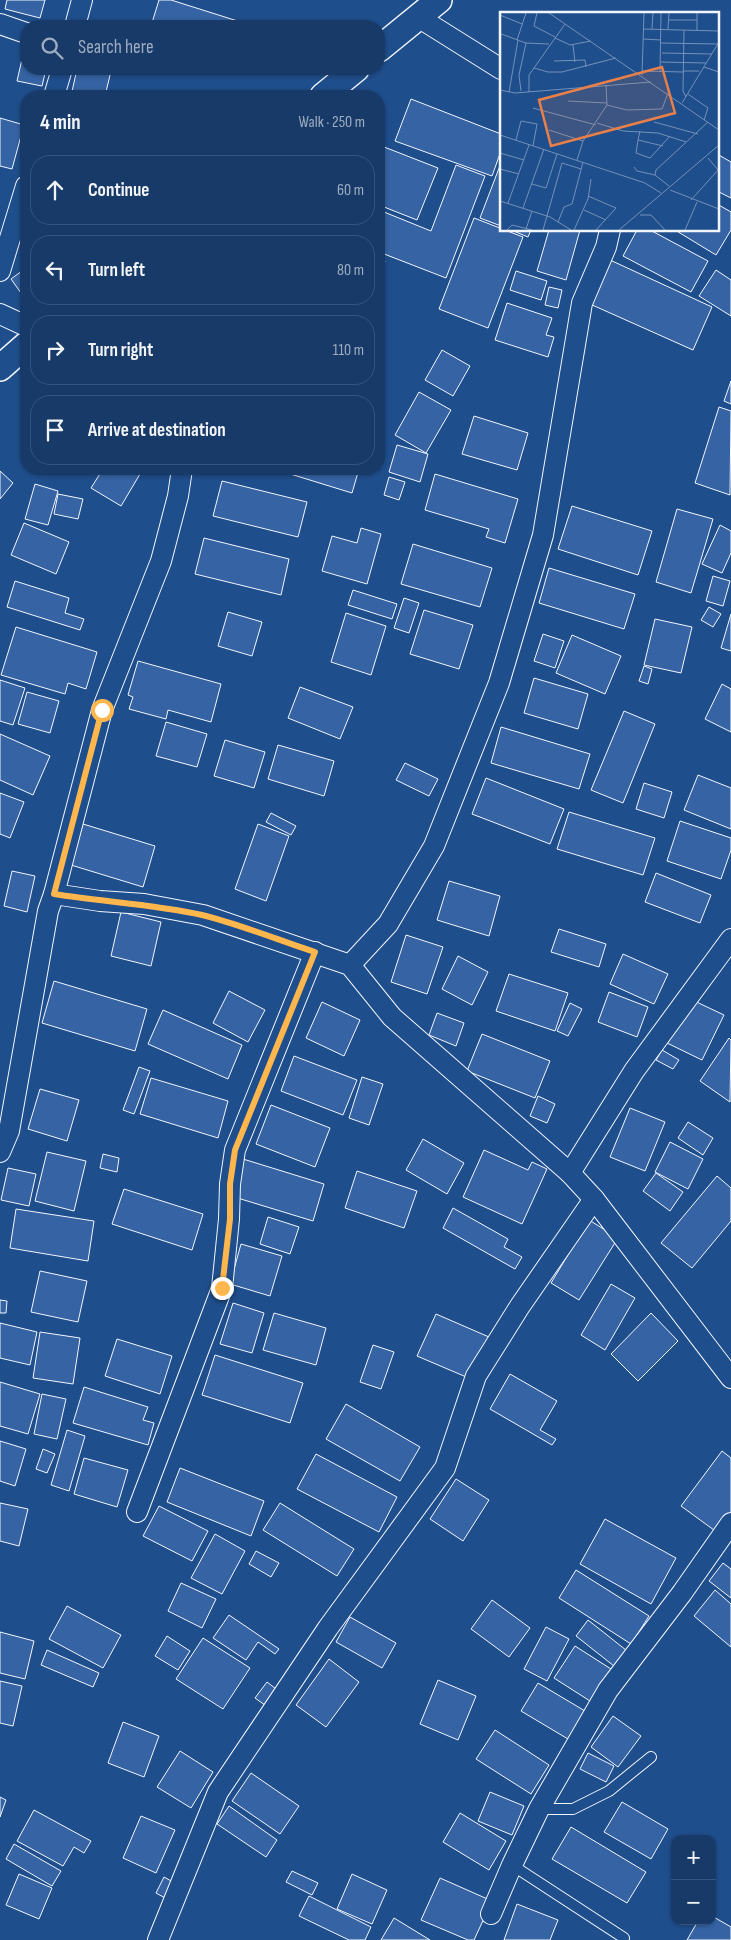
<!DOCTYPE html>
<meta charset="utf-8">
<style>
body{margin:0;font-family:"Sofia Sans Condensed",sans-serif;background:#20416f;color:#f1f3f6}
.controls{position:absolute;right:15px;bottom:15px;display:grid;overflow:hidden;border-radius:10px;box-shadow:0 1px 4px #0004}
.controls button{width:45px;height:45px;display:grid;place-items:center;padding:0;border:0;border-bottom:1px solid #36547d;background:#173a69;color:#f1f3f6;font:25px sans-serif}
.stop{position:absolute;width:15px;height:15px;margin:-11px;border:4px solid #ffb74d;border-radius:50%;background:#fff}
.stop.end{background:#ffb74d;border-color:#fff;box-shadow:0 1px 5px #0008}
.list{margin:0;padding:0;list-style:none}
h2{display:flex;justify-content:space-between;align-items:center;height:65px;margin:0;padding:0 20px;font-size:21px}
h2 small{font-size:16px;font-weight:400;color:#9eadc0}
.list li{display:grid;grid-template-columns:32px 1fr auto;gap:15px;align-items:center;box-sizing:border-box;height:70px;margin:0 10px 10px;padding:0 10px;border:1px solid #36547d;border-radius:20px}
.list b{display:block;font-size:19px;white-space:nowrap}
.list em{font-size:16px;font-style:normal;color:#9eadc0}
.icon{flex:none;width:28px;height:28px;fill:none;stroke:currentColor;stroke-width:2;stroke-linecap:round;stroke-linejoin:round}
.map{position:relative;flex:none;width:731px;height:1940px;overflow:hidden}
.search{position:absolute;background:#173a69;box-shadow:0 1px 4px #0004;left:20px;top:20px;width:365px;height:55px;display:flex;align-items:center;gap:12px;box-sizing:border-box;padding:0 18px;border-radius:20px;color:#9eadc0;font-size:19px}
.panel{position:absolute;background:#173a69;box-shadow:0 1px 4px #0004;left:20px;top:90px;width:365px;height:385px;border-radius:20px}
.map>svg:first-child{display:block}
.building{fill:#3563a3;stroke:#f2f6ff}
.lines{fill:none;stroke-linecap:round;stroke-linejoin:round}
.service-casing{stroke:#f2f6ff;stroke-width:12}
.minor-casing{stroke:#f2f6ff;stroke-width:22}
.tertiary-casing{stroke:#f2f6ff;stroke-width:28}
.service{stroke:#1f4e8c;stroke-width:10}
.minor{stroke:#1f4e8c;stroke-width:20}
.tertiary{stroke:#1f4e8c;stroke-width:25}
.route{stroke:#ffb74d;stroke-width:6}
.inset-road{fill:none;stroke:#7391ba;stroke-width:1}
.view{fill:#ea8049;fill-opacity:0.15;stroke:#ea8049;stroke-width:2.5}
.inset-edge{fill:none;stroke:#f2f6ff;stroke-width:2.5}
</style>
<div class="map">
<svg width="731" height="1940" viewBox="0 0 731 1940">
<rect width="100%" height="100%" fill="#1f4e8c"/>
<g class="building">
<path d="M7,0H45L40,18L5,9Z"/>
<path d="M159,0H171L247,24L246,26H151Z"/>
<path d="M24,50H26V69H46L42,86L17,81Z"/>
<path d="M77,69H103L111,71L105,96H71Z"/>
<path d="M215,69H233L231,74Z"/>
<path d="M411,99L501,134V151L492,176L395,141Z"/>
<path d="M0,118L24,125L12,169L0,166Z"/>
<path d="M379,145L438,168L417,220L379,205Z"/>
<path d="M717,154L731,162V198L717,191Z"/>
<path d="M501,163V226L480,218Z"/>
<path d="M456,165L485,176L446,278L379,252V210L431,231Z"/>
<path d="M717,204L731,212V230L716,255L675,230H717Z"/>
<path d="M474,218L523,237L488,328L439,309Z"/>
<path d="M511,230H531L528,237Z"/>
<path d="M549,230H580L566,280L537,271Z"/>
<path d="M637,230H650L708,261L691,292L623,256Z"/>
<path d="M379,259L385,261L379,277Z"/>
<path d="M610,260L712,307L693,350L590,304Z"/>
<path d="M26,268V300L11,279Z"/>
<path d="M716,270L731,280V316L699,296Z"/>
<path d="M516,271L547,281L541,300L510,290Z"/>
<path d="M549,287L562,290L558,308L545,305Z"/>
<path d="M507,303L552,318L546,335L554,337L548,357L495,340Z"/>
<path d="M442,350L470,366L453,396L425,380Z"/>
<path d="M731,381V404L724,401Z"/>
<path d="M419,392L451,410L426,453L395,435Z"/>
<path d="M719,407L731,411L730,495L695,483Z"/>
<path d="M474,416L528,433L517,470L462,454Z"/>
<path d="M397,445L428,454L420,482L389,472Z"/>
<path d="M103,469H143L121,506L91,488Z"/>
<path d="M274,469H359L352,493Z"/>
<path d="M0,471L13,483L0,499Z"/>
<path d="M435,474L518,499L505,543L486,537L489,529L425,510Z"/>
<path d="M389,477L405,482L399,500L384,495Z"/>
<path d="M222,481L307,502L298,537L213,516Z"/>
<path d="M35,484L58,491L48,525L25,519Z"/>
<path d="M58,494L83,499L78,519L54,514Z"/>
<path d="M572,506L652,531L638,575L558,549Z"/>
<path d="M677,509L713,519L691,593L656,582Z"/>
<path d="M24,523L69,542L56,574L11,555Z"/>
<path d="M720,525L731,531V553L722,573L702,564Z"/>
<path d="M361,528L381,534L367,584L322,571L332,536L357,543Z"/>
<path d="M204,538L289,559L281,595L195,574Z"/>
<path d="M413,544L492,568L480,607L401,584Z"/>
<path d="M549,568L635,594L624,629L539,603Z"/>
<path d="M713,576L730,581L723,606L706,601Z"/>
<path d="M15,581L69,598L65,613L84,619L80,630L7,607Z"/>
<path d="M353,590L397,604L392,619L348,605Z"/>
<path d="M404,598L419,603L409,633L394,628Z"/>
<path d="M709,607L721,614L713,627L701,620Z"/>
<path d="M424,610L473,625L459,669L410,654Z"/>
<path d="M228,612L262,622L252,656L218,646Z"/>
<path d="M346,613L386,626L371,675L331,662Z"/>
<path d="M731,614V651L721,648Z"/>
<path d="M655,619L692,627L681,673L644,665Z"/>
<path d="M16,627L97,652L86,689L68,683L65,694L1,675Z"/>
<path d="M543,634L564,641L555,668L534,661Z"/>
<path d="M572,635L621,656L605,694L556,673Z"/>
<path d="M138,661L221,684L211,722L168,710L166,719L129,709L133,697L128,695Z"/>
<path d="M644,666L652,669L648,684L639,681Z"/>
<path d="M534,678L588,694L578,729L524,713Z"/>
<path d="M0,680L25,688L13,725L0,721Z"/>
<path d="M722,684L731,689V732L705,719Z"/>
<path d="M300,687L353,707L340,739L288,718Z"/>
<path d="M27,692L59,701L50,733L18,724Z"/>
<path d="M624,711L655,724L623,803L591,790Z"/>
<path d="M166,722L207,734L197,767L156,756Z"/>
<path d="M501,727L590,754L579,789L491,763Z"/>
<path d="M0,734L50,756L33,795L0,780Z"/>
<path d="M225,740L265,752L254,788L214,776Z"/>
<path d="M278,745L334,761L324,796L268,779Z"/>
<path d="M405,763L438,779L429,796L396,780Z"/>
<path d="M698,775L731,788V829L684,810Z"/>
<path d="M486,778L564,809L550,844L472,814Z"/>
<path d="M644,783L672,792L664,818L636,809Z"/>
<path d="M0,793L24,802L10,838L0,834Z"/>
<path d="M569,812L655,838L643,875L557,849Z"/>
<path d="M271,813L296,826L291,835L266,822Z"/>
<path d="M680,821L731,838V850L721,879L667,861Z"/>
<path d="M83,824L155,846L143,887L71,865Z"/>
<path d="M258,824L289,836L266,901L235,889Z"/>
<path d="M12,871L35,876L27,912L4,906Z"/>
<path d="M656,873L711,895L700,923L645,902Z"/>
<path d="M449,881L500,896L489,936L437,920Z"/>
<path d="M121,912L161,922L151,966L111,956Z"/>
<path d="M559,929L606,944L599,967L551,952Z"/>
<path d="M406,935L443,947L427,994L391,982Z"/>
<path d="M623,954L668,974L654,1004L610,984Z"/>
<path d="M458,956L488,972L472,1005L442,989Z"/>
<path d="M509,974L568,993L555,1031L496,1011Z"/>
<path d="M54,981L147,1009L135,1051L42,1023Z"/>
<path d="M229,991L265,1010L248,1042L213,1023Z"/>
<path d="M609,992L648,1007L637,1037L598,1022Z"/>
<path d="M688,998L724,1015L702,1060L667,1043Z"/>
<path d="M322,1002L360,1020L344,1056L306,1038Z"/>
<path d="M570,1003L582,1009L568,1036L557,1031Z"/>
<path d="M163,1010L242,1045L228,1079L148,1044Z"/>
<path d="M437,1013L464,1023L456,1046L429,1035Z"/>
<path d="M482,1034L550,1061L535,1098L467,1071Z"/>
<path d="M729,1038L731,1040L730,1102L700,1081Z"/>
<path d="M662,1050L679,1060L673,1069L656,1060Z"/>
<path d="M294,1056L357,1080L343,1115L281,1091Z"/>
<path d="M139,1067L150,1071L134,1114L123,1110Z"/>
<path d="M362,1077L383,1084L369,1125L349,1118Z"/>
<path d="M151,1078L228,1101L218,1138L140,1114Z"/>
<path d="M40,1089L79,1100L67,1141L28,1129Z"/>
<path d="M538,1096L555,1104L547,1123L530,1116Z"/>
<path d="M271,1105L330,1128L315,1167L256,1144Z"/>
<path d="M630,1108L665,1122L645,1171L610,1157Z"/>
<path d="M688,1122L713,1138L703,1155L678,1138Z"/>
<path d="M423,1139L464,1163L447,1194L406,1170Z"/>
<path d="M670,1142L703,1159L688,1189L655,1172Z"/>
<path d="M484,1150L528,1170L532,1162L547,1169L522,1224L463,1197Z"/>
<path d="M47,1152L86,1161L74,1211L35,1201Z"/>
<path d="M103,1154L119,1158L117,1172L100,1168Z"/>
<path d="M243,1159L324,1184L313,1221L231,1196Z"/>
<path d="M8,1168L36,1174L29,1206L1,1200Z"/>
<path d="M357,1171L417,1191L404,1228L345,1208Z"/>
<path d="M656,1173L683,1192L670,1211L643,1191Z"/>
<path d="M717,1176L731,1188V1221L692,1268L661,1243Z"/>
<path d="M124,1189L203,1214L192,1250L112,1224Z"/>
<path d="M453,1208L508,1239L504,1247L522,1257L515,1269L443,1228Z"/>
<path d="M16,1209L94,1221L88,1261L10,1248Z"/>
<path d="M268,1217L299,1227L290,1254L260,1244Z"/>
<path d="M589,1220L618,1238L579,1300L551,1283Z"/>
<path d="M241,1244L282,1256L270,1296L230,1284Z"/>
<path d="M40,1271L87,1281L78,1322L31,1312Z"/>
<path d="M611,1284L635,1298L605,1350L581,1335Z"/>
<path d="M0,1300L7,1301L6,1313H0Z"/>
<path d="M233,1303L264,1313L252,1353L220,1344Z"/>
<path d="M274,1313L326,1328L316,1365L263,1350Z"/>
<path d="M651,1313L678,1341L638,1381L611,1354Z"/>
<path d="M436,1314L489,1337L471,1379L417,1356Z"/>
<path d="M0,1323L37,1332L30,1365L0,1358Z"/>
<path d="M40,1332L80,1338L73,1384L33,1378Z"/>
<path d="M117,1339L172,1356L160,1394L105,1376Z"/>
<path d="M373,1345L394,1352L381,1389L360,1382Z"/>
<path d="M215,1355L303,1383L290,1423L202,1395Z"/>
<path d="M510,1374L557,1401L540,1430L556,1439L552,1445L490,1409Z"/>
<path d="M0,1382L40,1394L28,1434L0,1426Z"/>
<path d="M84,1387L148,1407L143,1420L154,1423L148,1445L73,1423Z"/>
<path d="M42,1394L66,1399L57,1439L34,1434Z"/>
<path d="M346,1404L420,1447L400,1481L326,1439Z"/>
<path d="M67,1430L85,1436L69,1491L51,1485Z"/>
<path d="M0,1441L26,1449L15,1486L0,1481Z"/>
<path d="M43,1449L55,1454L47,1473L36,1469Z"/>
<path d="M722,1451L731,1458V1516L718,1533L681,1506Z"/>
<path d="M316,1454L397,1497L379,1532L297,1489Z"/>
<path d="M84,1458L128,1470L117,1507L74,1494Z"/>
<path d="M180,1468L264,1501L251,1536L167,1502Z"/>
<path d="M456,1479L489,1500L463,1541L430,1519Z"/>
<path d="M0,1503L28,1509L19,1546L0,1541Z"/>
<path d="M280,1503L354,1549L337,1576L263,1530Z"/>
<path d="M159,1506L208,1531L192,1561L143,1536Z"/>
<path d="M605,1519L676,1558L651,1604L580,1564Z"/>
<path d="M215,1534L245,1551L222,1594L191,1578Z"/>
<path d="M256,1551L279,1563L271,1577L249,1564Z"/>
<path d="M723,1563L731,1569V1598L709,1581Z"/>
<path d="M576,1570L649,1616L631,1644L559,1598Z"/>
<path d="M181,1583L216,1599L202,1628L168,1611Z"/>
<path d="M715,1590L731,1604V1647L694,1616Z"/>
<path d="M492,1600L530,1628L509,1657L471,1629Z"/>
<path d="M67,1606L121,1635L103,1668L49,1639Z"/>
<path d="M229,1615L279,1649L275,1654L258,1642L246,1660L213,1638Z"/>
<path d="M350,1617L396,1643L382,1668L336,1642Z"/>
<path d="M588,1620L631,1654L619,1670L576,1636Z"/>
<path d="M546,1627L569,1639L547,1681L524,1669Z"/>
<path d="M0,1632L34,1641L25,1679L0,1673Z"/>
<path d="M167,1636L190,1651L178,1670L155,1656Z"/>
<path d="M203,1638L250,1668L223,1709L176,1679Z"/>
<path d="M575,1646L611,1669L590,1701L554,1678Z"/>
<path d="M47,1650L99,1673L93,1687L41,1665Z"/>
<path d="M329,1659L359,1682L326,1727L296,1705Z"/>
<path d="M438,1680L476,1696L458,1740L420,1724Z"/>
<path d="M0,1681L22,1686L13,1726L0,1723Z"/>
<path d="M267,1682L280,1692L269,1708L255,1698Z"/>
<path d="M538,1683L590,1714L573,1742L521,1711Z"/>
<path d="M613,1716L641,1736L618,1767L591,1747Z"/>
<path d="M123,1722L159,1736L144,1777L108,1763Z"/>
<path d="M495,1730L549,1765L531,1794L476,1759Z"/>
<path d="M180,1751L213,1772L191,1808L157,1787Z"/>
<path d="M588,1753L614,1766L606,1782L580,1769Z"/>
<path d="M251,1773L299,1806L280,1834L232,1801Z"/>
<path d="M490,1792L524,1806L512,1835L478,1821Z"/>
<path d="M0,1797L6,1800L0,1817Z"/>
<path d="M622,1802L668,1829L651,1859L604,1832Z"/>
<path d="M229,1806L277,1840L266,1857L217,1824Z"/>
<path d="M34,1810L91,1841L84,1853L74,1847L63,1866L17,1841Z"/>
<path d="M460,1813L506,1841L489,1870L443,1842Z"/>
<path d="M141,1816L175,1830L156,1873L123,1858Z"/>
<path d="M571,1827L646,1872L627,1903L552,1859Z"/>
<path d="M14,1844L61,1871L52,1886L6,1859Z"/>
<path d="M292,1871L318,1883L312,1895L286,1882Z"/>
<path d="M19,1874L52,1888L39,1919L6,1905Z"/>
<path d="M352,1874L387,1890L372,1924L337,1909Z"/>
<path d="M164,1877L173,1882L165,1898L156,1893Z"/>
<path d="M440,1878L492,1901L474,1940H468L421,1920Z"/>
<path d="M309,1896L371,1927L365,1940H349L299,1916Z"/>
<path d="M517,1904L558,1920L550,1940H504Z"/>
<path d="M712,1916L731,1927V1940H687L698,1921H712Z"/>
<path d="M394,1918L430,1940H381Z"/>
</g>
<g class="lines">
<g class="service-casing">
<g id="service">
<path d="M539,1809H573L609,1791L651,1757"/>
<path d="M512,1865L624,1938"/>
</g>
</g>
<g class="minor-casing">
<g id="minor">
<path d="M418,17L501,69"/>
<path d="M0,24L26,33"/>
<path d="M75,26L82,0"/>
<path d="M54,96L62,69"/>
<path d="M0,271L26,186"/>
<path d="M0,314L26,326"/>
<path d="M54,894L100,901L144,904L203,915L350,965L392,1017L570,1173L594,1199L731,1378"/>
<path d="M350,965L388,924L434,846L499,683L543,535L582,303L606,247L610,230"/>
<path d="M0,1152L9,1131L48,911L54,894L102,710L161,561L178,496L182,469"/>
<path d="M570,1173L634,1071L731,939"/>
<path d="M137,1512L222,1288L229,1219L230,1184L235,1150L315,952"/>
<path d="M491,1914L512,1865L539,1809L608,1690L682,1593L731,1523"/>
<path d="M158,1940L218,1792L328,1628L445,1468L476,1376L520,1306L594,1199"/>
</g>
</g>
<g class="tertiary-casing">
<g id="tertiary">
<path d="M379,49L439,0"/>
<path d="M323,96L356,69"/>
<path d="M0,368L26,345"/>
</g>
</g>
<use href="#service" class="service"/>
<use href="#minor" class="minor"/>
<use href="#tertiary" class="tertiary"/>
</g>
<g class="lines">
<path class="route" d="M102,710L54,894C103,902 153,904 202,915C239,924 278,940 315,952L235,1150L230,1184V1219L222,1288"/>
</g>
<g transform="translate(500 12)">
<rect width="219" height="219" fill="#1f4e8c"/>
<path class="inset-road" d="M37,1L34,14L55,25M49,1L219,118M0,3L22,12M169,8H197M143,17L219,19M152,17L153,1M168,17L169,1M184,18L183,79L186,85M197,19V1M1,22L26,31L49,32M55,26L70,33L91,29M143,27L161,28M17,28L26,1M161,31L217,32M73,33L75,50M162,41L212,42M54,49L85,48L86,55M161,50L206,51M204,55L219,60M34,56L48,60H62L116,46M142,59L183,60M183,59H199M160,60L161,1M142,63L144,1M0,78L15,81L151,70M21,79L19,63L26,31M9,80L18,28M29,80V63L65,12M188,82L208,96L204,108M68,89L107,91M182,91L219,30M107,93L127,98L162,97L168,81M33,96L96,113M154,110L198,122M97,111L123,119L158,121L186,130M49,118L83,129M140,119L138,128L163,134M0,123L145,171L161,181M16,128L21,109L37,112L33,134M138,128L136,141L150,146L170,124M0,141L24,148M208,146L218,158M77,148L83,129L107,93L106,73M134,155L137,159L155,163M0,157L19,162M32,172L46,176L57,142M169,174L155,163L156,158L208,110M170,178L219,197M88,184L116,196L96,218M191,188L219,157M0,189L50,205L71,218M8,191L29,133M23,196L44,137M84,198L106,208M140,203H151L165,218M58,210L64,195L72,192L83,150M26,217L32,199M7,218L12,213L32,218M43,218L62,151L81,157M74,218L88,187L91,167M119,218L219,133M185,218L197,190"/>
<path class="view" d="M162,55L175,101L51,134L39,88Z"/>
<rect width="219" height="219" class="inset-edge"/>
</g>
</svg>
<div class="controls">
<button>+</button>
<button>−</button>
</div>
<div class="stop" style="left:102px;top:710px"></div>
<div class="stop end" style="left:222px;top:1288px"></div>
<div class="search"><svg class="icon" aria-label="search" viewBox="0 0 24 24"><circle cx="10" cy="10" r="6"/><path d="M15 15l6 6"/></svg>Search here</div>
<section class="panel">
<h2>4 min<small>Walk · 250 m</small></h2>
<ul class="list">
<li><svg class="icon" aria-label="ahead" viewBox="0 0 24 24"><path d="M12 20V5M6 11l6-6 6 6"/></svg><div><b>Continue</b></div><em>60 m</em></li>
<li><svg class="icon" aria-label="left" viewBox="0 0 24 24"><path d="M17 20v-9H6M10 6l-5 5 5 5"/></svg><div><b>Turn left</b></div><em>80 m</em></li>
<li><svg class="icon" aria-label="right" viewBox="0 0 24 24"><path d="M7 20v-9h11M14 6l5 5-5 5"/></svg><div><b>Turn right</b></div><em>110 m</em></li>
<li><svg class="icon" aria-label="arrive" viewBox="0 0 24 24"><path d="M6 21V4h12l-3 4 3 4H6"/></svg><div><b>Arrive at destination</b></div></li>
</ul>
</section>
</div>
